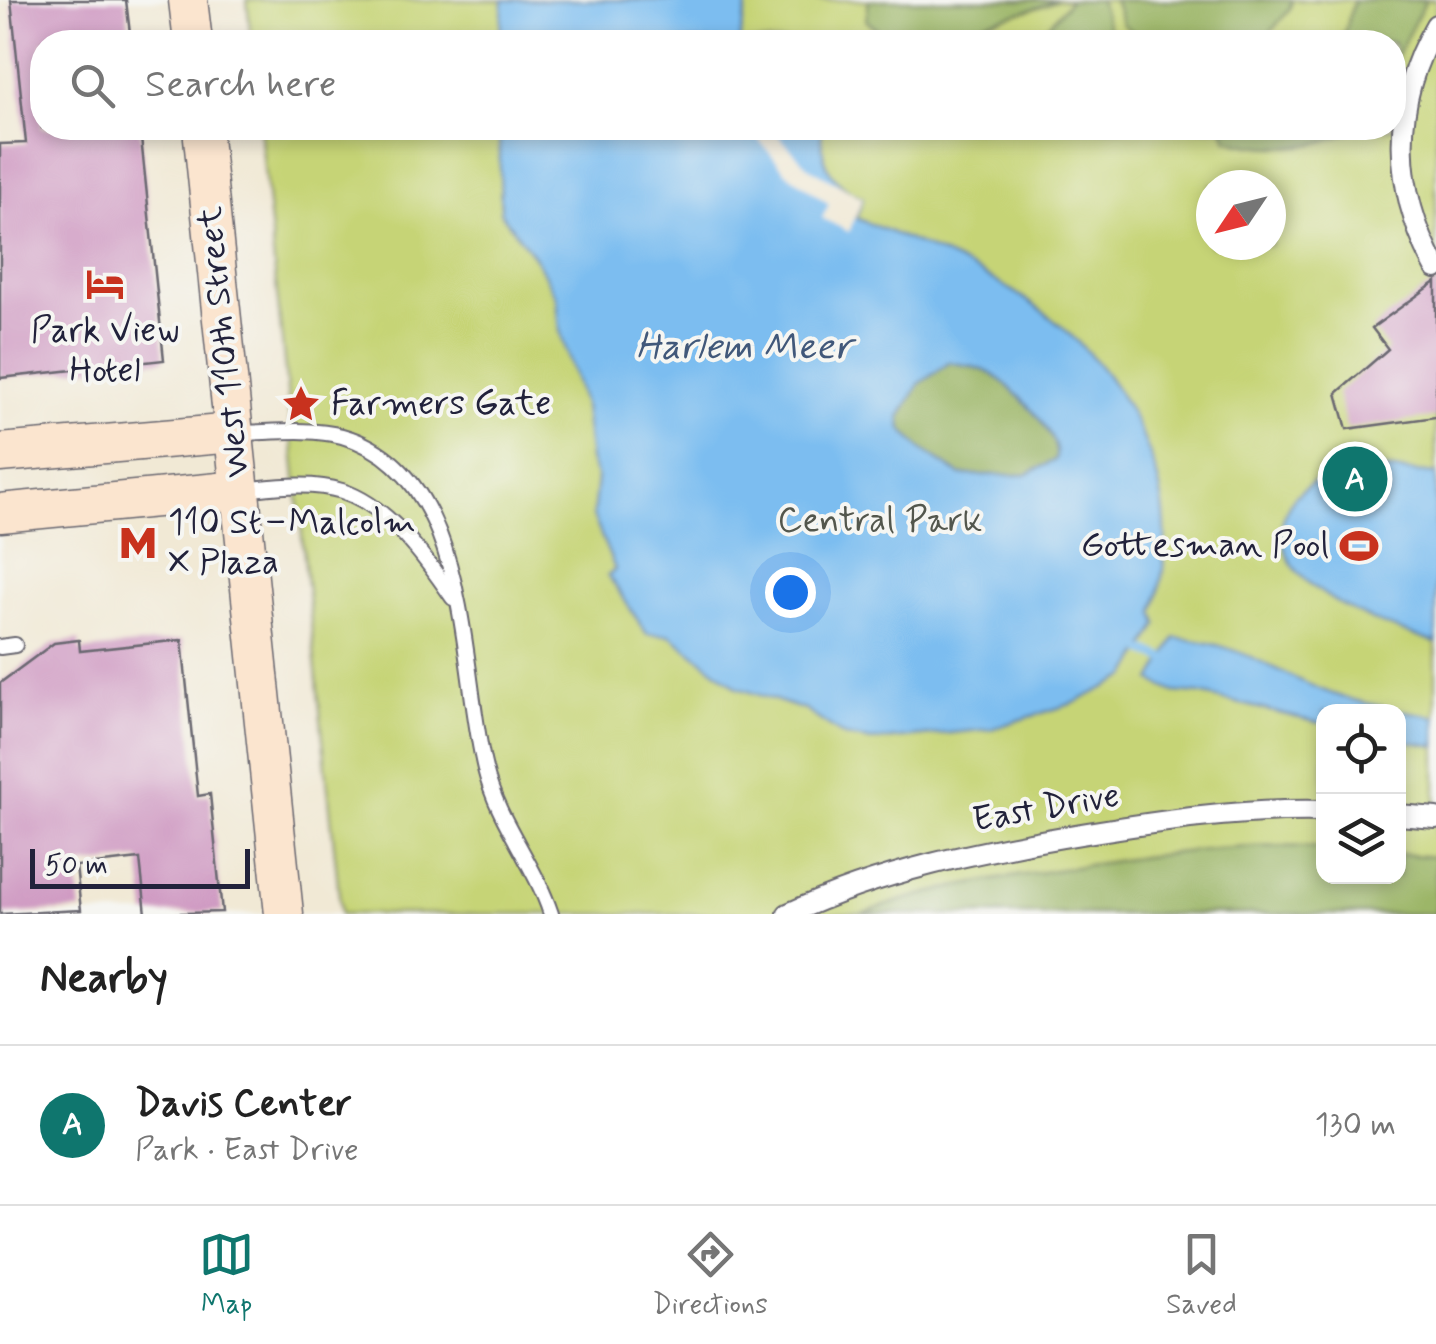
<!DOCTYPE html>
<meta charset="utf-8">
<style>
body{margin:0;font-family:Mynerve,sans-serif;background:#f2f2f2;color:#222}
.controls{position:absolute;right:30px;bottom:30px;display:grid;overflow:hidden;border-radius:20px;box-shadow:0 5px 15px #0003}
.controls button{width:90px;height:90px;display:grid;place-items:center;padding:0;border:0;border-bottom:2px solid #e0e0e0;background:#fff;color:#222;font:50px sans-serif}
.compass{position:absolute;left:1196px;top:170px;width:90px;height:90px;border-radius:50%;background:#fff;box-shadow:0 5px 15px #0003;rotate:235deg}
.scale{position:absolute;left:30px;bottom:25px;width:220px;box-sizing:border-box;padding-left:10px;border:5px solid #22223b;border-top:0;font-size:28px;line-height:35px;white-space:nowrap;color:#22223b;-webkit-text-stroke:8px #f6f6f2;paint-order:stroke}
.you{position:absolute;left:790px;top:592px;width:35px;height:35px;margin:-25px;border:8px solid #fff;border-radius:50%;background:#1a73e8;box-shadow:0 0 0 15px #1a73e833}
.badge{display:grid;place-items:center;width:65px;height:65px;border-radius:50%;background:#0f766e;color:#fff;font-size:32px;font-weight:700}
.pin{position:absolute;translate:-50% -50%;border:5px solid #fff;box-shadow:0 2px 10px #0006}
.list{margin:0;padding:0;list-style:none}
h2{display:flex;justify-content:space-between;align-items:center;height:130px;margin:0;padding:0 40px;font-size:42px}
h2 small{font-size:32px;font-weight:400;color:#767676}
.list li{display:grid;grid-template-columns:65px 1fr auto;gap:30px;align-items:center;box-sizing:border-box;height:160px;padding:0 40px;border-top:2px solid #e0e0e0}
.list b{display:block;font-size:38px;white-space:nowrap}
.list p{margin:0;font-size:32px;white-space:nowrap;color:#767676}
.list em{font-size:32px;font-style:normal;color:#767676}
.icon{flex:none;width:55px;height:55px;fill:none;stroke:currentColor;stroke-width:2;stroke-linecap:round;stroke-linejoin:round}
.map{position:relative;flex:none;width:1436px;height:914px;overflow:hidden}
.search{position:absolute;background:#fff;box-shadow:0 5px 15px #0003;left:30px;right:30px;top:30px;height:110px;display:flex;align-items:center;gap:25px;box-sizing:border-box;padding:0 35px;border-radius:40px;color:#767676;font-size:38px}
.sheet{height:290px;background:#fff}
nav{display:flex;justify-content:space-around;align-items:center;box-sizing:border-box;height:140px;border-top:2px solid #e0e0e0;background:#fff;font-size:28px;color:#767676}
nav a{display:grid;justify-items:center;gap:5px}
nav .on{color:#0f766e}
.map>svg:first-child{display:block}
.green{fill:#c6d476;stroke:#747b58;stroke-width:2.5;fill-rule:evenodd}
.forest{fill:#9cb667;stroke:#5f6c51;stroke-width:2.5}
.water{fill:#7bbdf0;stroke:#4e7096;stroke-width:2.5;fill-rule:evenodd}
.pier{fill:#f1e9d5}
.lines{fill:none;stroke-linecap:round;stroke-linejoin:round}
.stream{stroke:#7bbdf0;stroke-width:9}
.building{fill:#cf9ac2}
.service-casing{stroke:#6a6871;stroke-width:18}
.pedestrian-casing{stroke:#6a6871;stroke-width:24}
.secondary-casing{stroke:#6a6871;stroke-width:41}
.service{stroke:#fff;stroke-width:14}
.pedestrian{stroke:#fff;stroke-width:20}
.secondary{stroke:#fbe5cf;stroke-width:38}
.labels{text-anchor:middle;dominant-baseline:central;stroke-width:8;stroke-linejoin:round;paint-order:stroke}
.poi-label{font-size:35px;fill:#22223b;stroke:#f6f6f2;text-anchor:start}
.street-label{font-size:35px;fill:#22223b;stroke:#f6f6f2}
.park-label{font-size:35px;fill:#53574d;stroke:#f6f6f2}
.water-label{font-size:38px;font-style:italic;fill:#41587a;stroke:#f6f6f2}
</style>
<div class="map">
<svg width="1436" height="914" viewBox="0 0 1436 914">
<rect width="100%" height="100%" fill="#f6f6f2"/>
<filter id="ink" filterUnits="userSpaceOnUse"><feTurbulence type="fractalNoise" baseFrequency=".01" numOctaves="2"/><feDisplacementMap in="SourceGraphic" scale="20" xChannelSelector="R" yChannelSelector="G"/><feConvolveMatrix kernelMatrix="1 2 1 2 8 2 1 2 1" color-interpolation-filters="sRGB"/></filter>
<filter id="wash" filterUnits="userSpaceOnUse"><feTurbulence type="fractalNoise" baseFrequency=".0048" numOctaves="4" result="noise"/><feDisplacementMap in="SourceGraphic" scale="40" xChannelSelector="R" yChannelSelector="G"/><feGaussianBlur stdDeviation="2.25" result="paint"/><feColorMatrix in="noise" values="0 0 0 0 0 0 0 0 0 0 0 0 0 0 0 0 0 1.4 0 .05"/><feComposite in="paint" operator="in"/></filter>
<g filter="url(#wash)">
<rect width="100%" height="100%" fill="#f1e9d5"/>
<path class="green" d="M247,0H1436V914H341L260,128H1394V42H251ZM1211,185H1271V245H1211ZM1324,712H1398V876H1324Z"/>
<g class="forest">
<path d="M869,0H1057C1037,9 1018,13 997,19C952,32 906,60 866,20Z"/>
<path d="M1070,0H1100L1110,33L1080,37L1044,31Z"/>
<path d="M1114,0H1292L1290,9L1262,42H1148L1123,25Z"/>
<path d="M1354,0H1426L1394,61V42H1336L1345,30Z"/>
<path d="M1223,128H1356C1319,150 1267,152 1227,139Z"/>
<path d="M950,362C964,365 978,367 990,373C1009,383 1065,438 1055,460L1026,475H960L920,448L902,429L900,417L919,384Z"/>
<path d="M1323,848L1324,876H1398L1399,854L1436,857V914H862C925,889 991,880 1056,870C1143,856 1235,842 1323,848Z"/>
</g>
<g class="water">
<path d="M503,0H747V6L739,42H500Z"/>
<path d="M499,128H821C821,164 829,181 863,198L856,218C977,268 1083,307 1141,433C1169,494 1172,549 1154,612L1158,624L1128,676L1074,703L991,729L872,741L844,736L805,710L738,688L670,635L647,634L608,575L615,569L593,516L597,478L590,460L584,407L560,331L557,298L536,259L501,213ZM950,362C964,365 978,367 990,373C1009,383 1065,438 1055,460L1026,475H960L920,448L902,429L900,417L919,384Z"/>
<path d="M1395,470L1436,474V643C1393,629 1345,613 1310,584C1269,550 1272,496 1326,477C1348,469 1371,470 1395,470Z"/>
<path d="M1175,638C1249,644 1273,674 1336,695C1368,706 1403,710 1436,717V746L1399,740L1398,712H1324L1323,724L1200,694L1174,692L1152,681Z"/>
</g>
<path class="pier" d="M749,128H771L808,167L863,198L849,232L822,218L829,204L786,172Z"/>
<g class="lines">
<path class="stream" d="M1145,651L1172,661"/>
</g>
<g id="blocks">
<g class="building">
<path d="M11,0H126L131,42H42V128H140L164,360L0,378V144L26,143Z"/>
<path d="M1436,282V417L1347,429L1337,393L1388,349L1372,328Z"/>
<path d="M79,640L80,651L182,640L198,796L210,794L222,912L146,914L140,859L76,866L81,910L0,914V683L54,643Z"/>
</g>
</g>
</g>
<g filter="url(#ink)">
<use href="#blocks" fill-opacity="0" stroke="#6a6871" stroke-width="2.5"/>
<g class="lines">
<g class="service-casing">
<g id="service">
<path d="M235,433C269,433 308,427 342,436C472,472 459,665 485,769C498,822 534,862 551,914"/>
<path d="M241,490C273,487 310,481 342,491C389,506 427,560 453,598"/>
<path d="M0,647L15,645"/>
</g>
</g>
<g class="pedestrian-casing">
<g id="pedestrian">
<path d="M1436,25C1390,103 1393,190 1436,268"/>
<path d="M1398,815L1436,818"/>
<path d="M788,914C883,870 979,851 1081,834C1161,821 1242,809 1324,811"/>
</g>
</g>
<g class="secondary-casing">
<g id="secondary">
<path d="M188,0L193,42"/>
<path d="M202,128L284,914"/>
<path d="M0,453L234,433"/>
<path d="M0,513L240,490"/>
</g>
</g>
<use href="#service" class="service"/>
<use href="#pedestrian" class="pedestrian"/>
<use href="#secondary" class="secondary"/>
</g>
</g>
<defs>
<g id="hotel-bare" transform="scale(3)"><path d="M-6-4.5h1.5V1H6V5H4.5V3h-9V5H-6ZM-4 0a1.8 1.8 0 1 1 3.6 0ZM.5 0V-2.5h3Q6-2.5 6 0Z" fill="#c8321e" stroke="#f6f6f2" stroke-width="2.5" paint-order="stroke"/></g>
<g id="sight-bare" transform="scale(3)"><path d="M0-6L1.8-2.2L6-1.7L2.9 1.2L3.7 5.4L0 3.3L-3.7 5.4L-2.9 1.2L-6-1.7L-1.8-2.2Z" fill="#c8321e" stroke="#f6f6f2" stroke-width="2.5" paint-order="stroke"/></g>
<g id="metro-bare" transform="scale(3)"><path d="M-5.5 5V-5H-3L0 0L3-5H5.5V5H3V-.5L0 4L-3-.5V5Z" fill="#c8321e" stroke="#f6f6f2" stroke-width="2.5" paint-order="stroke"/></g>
<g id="stadium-bare" transform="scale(3)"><path d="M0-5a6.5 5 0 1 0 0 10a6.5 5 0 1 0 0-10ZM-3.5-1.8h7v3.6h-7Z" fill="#c8321e" stroke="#f6f6f2" stroke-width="2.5" paint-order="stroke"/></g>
</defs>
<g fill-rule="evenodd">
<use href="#hotel-bare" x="105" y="284"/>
<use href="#sight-bare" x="301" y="404"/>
<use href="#metro-bare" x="138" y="543"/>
<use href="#stadium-bare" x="1359" y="546"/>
</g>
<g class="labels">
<g class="poi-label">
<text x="105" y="331" text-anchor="middle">Park View<tspan x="105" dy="40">Hotel</tspan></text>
<text x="331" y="404">Farmers Gate</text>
<text x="168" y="523">110 St–Malcolm<tspan x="168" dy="40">X Plaza</tspan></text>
<text x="1329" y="546" text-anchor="end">Gottesman Pool</text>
</g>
<g class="street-label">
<text transform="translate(224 342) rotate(-96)">West 110th Street</text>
<text transform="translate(1046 808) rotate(-10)">East Drive</text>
</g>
<g class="park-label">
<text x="880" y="521">Central Park</text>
</g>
<g class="water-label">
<text x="744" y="347">Harlem Meer</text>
</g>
</g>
</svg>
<div class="controls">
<button><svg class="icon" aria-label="locate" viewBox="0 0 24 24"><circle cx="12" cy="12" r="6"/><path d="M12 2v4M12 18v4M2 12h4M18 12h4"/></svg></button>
<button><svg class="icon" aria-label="layers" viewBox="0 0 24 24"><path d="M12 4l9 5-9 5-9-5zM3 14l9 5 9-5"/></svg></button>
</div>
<svg class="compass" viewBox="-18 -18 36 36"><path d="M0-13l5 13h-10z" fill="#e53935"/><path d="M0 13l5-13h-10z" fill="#767676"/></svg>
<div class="scale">50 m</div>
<div class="you"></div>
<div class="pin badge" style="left:1355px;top:479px">A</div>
<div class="search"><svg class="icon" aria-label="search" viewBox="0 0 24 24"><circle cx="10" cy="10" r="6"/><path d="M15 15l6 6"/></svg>Search here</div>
</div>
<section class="sheet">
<h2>Nearby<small></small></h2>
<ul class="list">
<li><span class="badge">A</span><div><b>Davis Center</b><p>Park · East Drive</p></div><em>130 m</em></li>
</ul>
</section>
<nav>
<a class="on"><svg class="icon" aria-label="map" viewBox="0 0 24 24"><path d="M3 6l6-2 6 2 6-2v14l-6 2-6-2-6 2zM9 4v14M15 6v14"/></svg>Map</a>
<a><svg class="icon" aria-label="directions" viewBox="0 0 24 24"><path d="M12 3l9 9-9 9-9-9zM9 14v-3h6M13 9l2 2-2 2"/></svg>Directions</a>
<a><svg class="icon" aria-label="saved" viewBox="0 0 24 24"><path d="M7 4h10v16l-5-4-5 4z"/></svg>Saved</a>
</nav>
